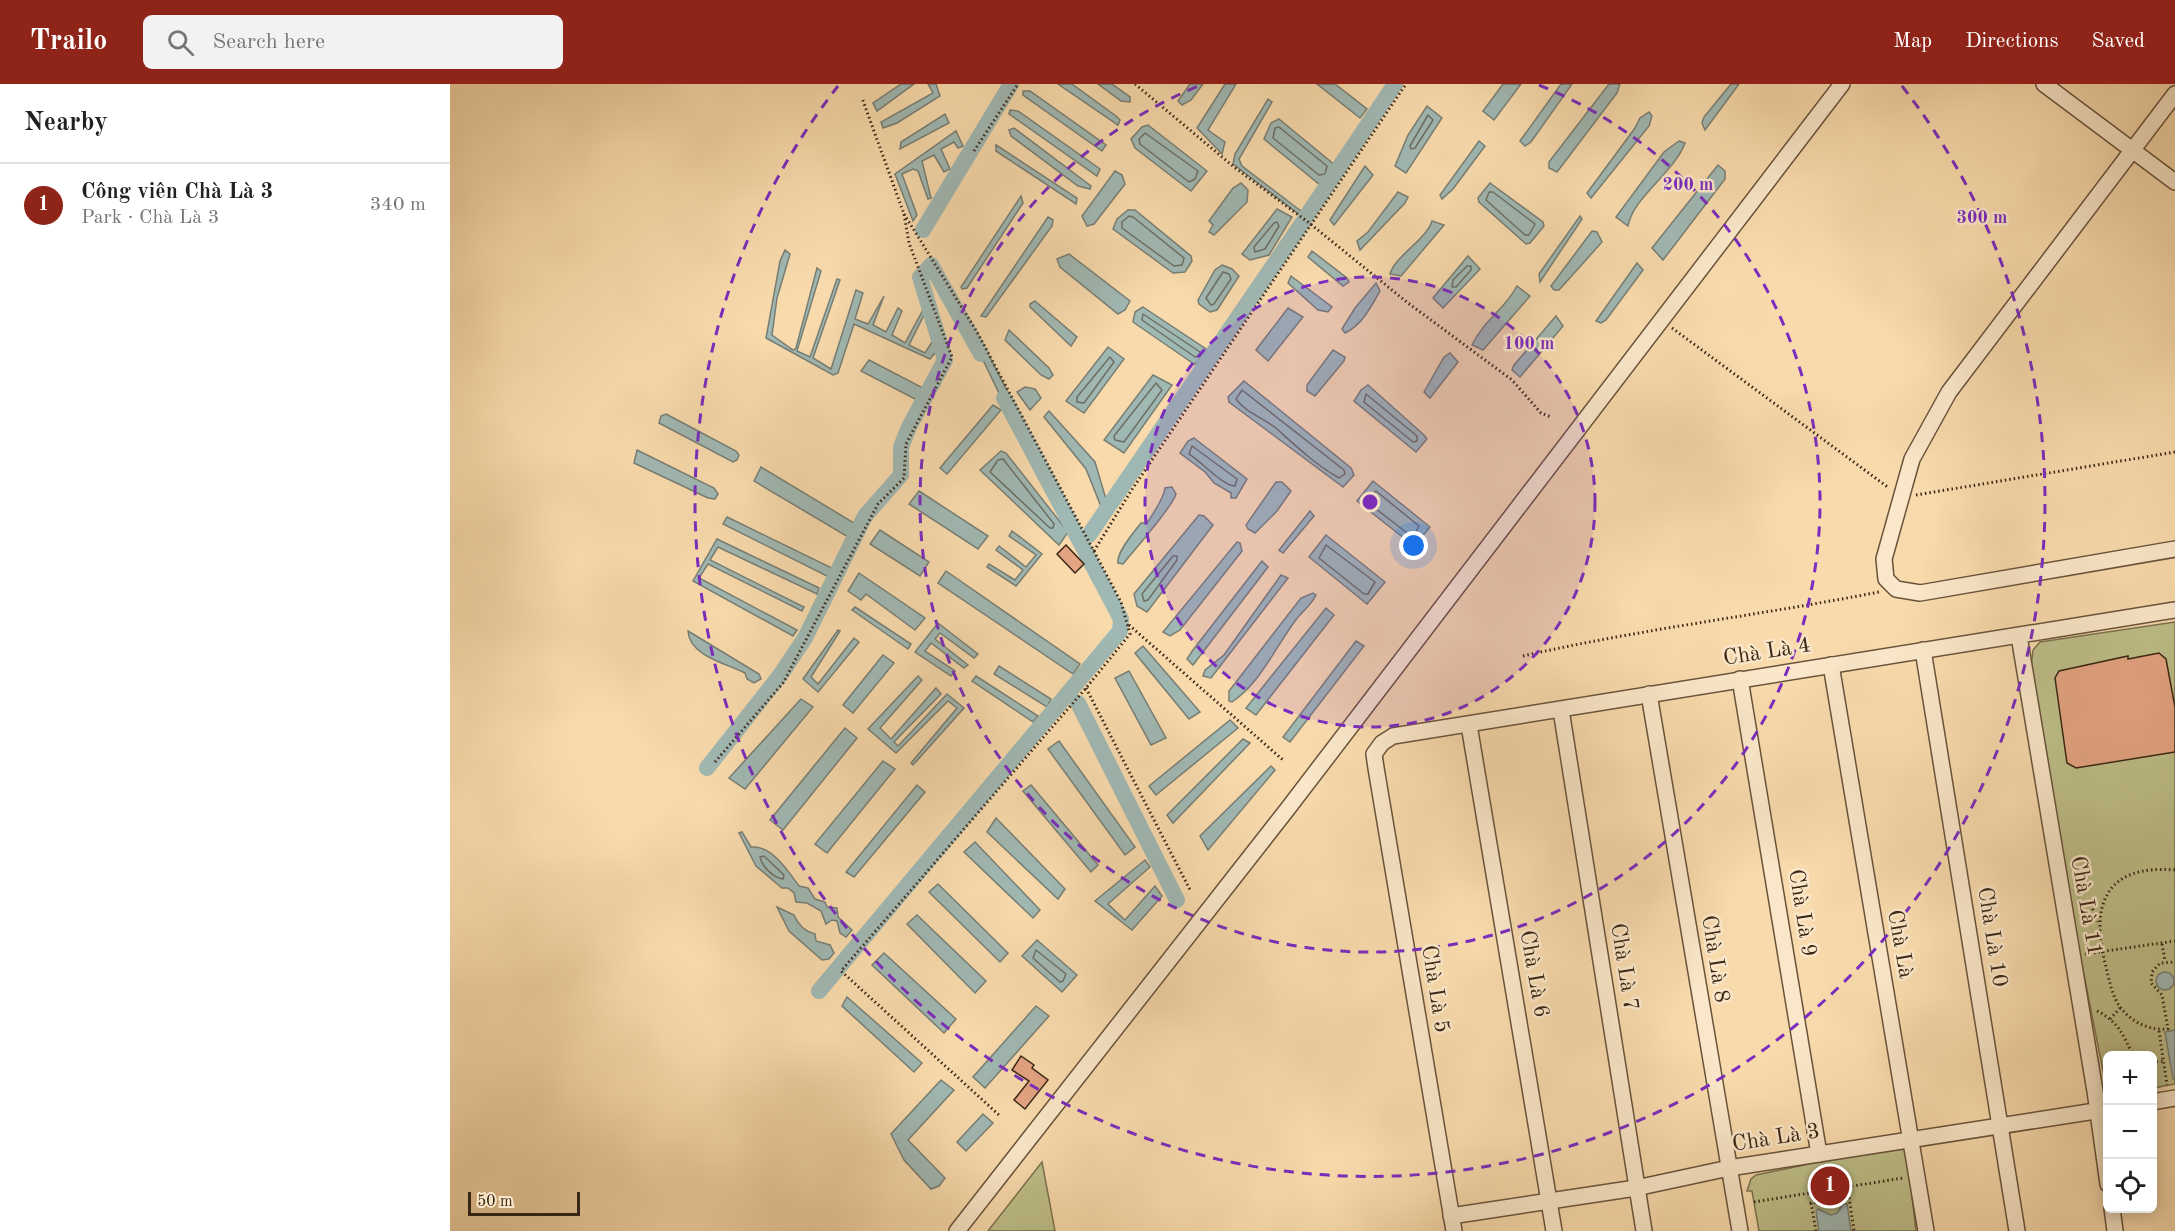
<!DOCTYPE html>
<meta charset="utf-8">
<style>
body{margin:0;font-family:"Old Standard TT",serif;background:#f2f2f2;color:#202124}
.controls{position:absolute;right:18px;bottom:18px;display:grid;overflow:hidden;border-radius:9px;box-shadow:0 3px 15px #0003}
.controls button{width:54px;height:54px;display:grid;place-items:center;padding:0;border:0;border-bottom:2px solid #e0e0e0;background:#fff;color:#202124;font:30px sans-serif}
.scale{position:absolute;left:18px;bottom:15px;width:112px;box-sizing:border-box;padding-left:6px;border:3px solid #392615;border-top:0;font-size:16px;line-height:21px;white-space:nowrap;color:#392615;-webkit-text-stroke:4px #fae7c9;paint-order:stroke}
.you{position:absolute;left:964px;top:462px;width:21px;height:21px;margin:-15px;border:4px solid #fff;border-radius:50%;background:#1a73e8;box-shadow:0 0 0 9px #1a73e833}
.badge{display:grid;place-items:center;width:39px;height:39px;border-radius:50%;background:#8f2418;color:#fff;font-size:20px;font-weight:700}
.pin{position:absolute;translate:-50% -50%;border:3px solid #fff;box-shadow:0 2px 6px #0006}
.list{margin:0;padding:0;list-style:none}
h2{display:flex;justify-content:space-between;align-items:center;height:78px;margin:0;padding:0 24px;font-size:26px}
h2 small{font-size:20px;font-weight:400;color:#757577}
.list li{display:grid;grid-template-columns:39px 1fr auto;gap:18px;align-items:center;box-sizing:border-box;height:84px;padding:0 24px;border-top:2px solid #e0e0e0}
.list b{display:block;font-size:22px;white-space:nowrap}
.list p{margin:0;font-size:20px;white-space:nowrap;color:#757577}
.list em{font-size:20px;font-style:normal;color:#757577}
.icon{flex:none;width:33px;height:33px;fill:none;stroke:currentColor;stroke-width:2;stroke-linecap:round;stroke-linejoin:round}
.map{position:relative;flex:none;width:1725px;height:1147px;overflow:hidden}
header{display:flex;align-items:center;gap:36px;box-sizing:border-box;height:84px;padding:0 30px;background:#8f2418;color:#fff}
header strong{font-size:28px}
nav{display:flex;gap:33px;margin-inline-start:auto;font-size:21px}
.search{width:420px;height:54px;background:#f2f2f2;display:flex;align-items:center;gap:15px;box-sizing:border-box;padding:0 21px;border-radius:9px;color:#757577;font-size:22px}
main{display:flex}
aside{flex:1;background:#fff}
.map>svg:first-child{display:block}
.green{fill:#bebf89;stroke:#7c724f;stroke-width:1.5}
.water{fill:#a0b8b3;stroke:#777e74;stroke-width:1.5}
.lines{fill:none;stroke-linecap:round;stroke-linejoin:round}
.shore{stroke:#6c6f64;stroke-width:1.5}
.canal{stroke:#a0b8b3;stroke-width:16}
.building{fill:#e4a483;stroke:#392615;stroke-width:1.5}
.minor-casing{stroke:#69533b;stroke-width:18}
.path{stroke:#392615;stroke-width:3;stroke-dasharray:1.5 3;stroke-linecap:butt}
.minor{stroke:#fae7c9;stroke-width:15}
.ring{fill:none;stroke:#7b2cbf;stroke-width:3;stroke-dasharray:10 8}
.labels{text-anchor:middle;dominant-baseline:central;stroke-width:5;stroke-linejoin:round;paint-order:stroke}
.street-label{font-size:22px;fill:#392615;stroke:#fae7c9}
.centre{fill:#7b2cbf;stroke:#fae7c9;stroke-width:3}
.ring-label{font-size:18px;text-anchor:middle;font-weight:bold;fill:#7b2cbf;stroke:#fae7c9;stroke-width:5;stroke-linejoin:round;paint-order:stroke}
</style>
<header>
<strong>Trailo</strong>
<div class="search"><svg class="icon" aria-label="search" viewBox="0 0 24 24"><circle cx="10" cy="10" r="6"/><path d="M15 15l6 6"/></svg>Search here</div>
<nav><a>Map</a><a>Directions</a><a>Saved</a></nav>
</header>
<main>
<aside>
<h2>Nearby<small></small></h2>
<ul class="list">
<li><span class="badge">1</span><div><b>Công viên Chà Là 3</b><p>Park · Chà Là 3</p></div><em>340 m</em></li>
</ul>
</aside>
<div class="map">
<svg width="1725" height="1147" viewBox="0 0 1725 1147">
<rect width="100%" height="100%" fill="#f8daac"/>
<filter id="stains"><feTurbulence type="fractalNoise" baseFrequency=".00333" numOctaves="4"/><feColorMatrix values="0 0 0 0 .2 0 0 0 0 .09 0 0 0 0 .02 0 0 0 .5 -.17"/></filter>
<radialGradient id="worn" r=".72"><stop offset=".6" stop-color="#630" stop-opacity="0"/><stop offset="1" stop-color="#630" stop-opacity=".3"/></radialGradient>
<g class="green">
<path d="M1725,538V1000L1703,1004L1702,972H1658L1657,1007L1630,871L1581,583L1583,566L1590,558Z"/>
<path d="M1456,1060L1466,1147H1309L1302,1107H1297L1301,1095L1306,1091Z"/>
<path d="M592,1078L605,1147H538Z"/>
</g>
<g class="water">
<path d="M451,0H464L427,27L423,19Z"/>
<path d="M478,0H486L490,12L447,39L433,44L431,38L483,9Z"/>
<path d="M608,0H622L666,32L670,36L668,41Z"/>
<path d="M648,0H662L680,13V18L671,17Z"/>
<path d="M740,0H753L741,16L732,21L728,17Z"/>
<path d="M775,0H786L758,46L775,58L772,70L747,44Z"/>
<path d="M867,0H885L917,25L910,34Z"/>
<path d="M1053,0H1071L1044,36L1033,27Z"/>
<path d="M1111,0H1122L1081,58L1075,62L1070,57Z"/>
<path d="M1159,0H1170L1167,9L1107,88L1099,84V78Z"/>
<path d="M1281,0H1289L1255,46L1252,39L1254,33Z"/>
<path d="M573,7H580L656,61L652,67L573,11Z"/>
<path d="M818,15L822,18L789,75L792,82L851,127V132L783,80L785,70Z"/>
<path d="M977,22L992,34L956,89L945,82L958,51Z"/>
<path d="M560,26L568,27L650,85L647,92L559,30Z"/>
<path d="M1199,28L1202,32L1199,42L1141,114L1137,109L1185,44L1190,34Z"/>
<path d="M495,30L499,39L450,65L451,58Z"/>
<path d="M829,35L886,82L879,94L869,100L814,55L821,39Z"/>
<path d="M698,41L757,87L741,107L685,64L681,55L692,43Z"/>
<path d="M564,44L641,102L640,105L628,102L561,52L559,46Z"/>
<path d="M506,47L513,62L508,64L504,58L491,65L500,85L494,88L484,71L472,77L481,114L478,115L468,87L463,85L452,90L467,131L463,137L445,90Z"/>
<path d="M1029,57L1035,62L1003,105L992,115L990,111Z"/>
<path d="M1229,57L1235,59C1224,89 1183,113 1178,142L1166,133L1214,68Z"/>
<path d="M546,61L627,114L626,120L546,67Z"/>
<path d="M1268,81L1275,87V95L1213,176L1202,164Z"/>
<path d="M915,82L923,91L884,141L880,136Z"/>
<path d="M665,87L672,91L675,100L644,140L637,142L632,132Z"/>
<path d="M791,99L798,106L797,118L764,151L759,148L763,141L759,137L783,104Z"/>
<path d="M1040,99L1093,138L1094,142L1080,159L1076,160L1029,118L1028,114Z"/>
<path d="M948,108L958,113L955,119L910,166L907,157L918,148Z"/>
<path d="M571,112L573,119L517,204L512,205L511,203Z"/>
<path d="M827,125L842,133L819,171L800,176L792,170Z"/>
<path d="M678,126H685L741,172L742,177L735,188L723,189L663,145L667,135Z"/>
<path d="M1130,132L1132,135L1090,198L1089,190Z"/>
<path d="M598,133L603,136L602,142L536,233L531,232Z"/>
<path d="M982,137L994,141L951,192L940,190C945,172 976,156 982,137Z"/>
<path d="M1142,147L1147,148L1152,158L1109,206H1104L1101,202Z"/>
<path d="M335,166L340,170L327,214L322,251L343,266L346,264L367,184L371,187L347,267L360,273L387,195L390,196L363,274L381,285L406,206L413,209L405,235L418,240L434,212L423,241L436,248L448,224L452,227L442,251L455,259L474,224L476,227L459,261L475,269L484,255L488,265L480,275L404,240L388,289L383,291L316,254L330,177Z"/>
<path d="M862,167L897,194L899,198L893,202L858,173Z"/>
<path d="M619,170L680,217L675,226L668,230L610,183L607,175Z"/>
<path d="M1018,172L1030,185L993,224L983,214Z"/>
<path d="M1187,179L1193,186L1156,236L1151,239L1146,237Z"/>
<path d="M772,181L782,185L789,192L767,226L760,228L749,220L748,216L765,186Z"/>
<path d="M841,192L882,223L878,228L868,226L838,199Z"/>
<path d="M926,199L930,207C921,223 912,241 895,249L892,245L905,224Z"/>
<path d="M1067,202L1080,212L1033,266L1022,261C1033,237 1056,224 1067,202Z"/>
<path d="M585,217L627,253L621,262L580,223V220Z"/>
<path d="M693,223L759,267V273L752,279L744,280L683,238L685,228Z"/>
<path d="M838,224L853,233L818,277L806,266Z"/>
<path d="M1106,232L1113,242L1070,293L1062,286L1064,281Z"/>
<path d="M559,246L599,284L603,291L599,295L591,291L555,256Z"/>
<path d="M527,248L564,320L567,331L564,334L559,330L521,251Z"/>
<path d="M658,263L674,275L634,329L616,317Z"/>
<path d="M883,266L895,273L894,277L865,312L857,307V301Z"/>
<path d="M1000,269L1008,278L980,314L974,308L994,273Z"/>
<path d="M419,276L473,304L467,316L411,287Z"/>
<path d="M703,291L722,301L674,369L654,356Z"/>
<path d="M794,297L901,384L904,391L893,403L779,318L778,313Z"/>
<path d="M918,301L974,351L977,355L966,368L904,317L911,306Z"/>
<path d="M575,303L585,305L591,314L580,326L567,308Z"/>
<path d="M543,321L551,326L497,390L490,384Z"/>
<path d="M599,327L645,378L658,422L652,425L636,385L594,333Z"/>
<path d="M216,330L286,367L289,371L287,376L283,378L209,339L211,332Z"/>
<path d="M744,354L797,395L786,414H781V409L764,399L755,388L730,369L738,357Z"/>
<path d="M187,366L264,404L268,410L265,415L258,414L184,379Z"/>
<path d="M551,367L556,369L618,448L609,461L530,386Z"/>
<path d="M311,383L404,439L398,453L304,397Z"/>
<path d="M923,397L980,443L964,462L907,417Z"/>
<path d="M826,398H832L841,407L827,427L805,449L798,445L796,441Z"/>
<path d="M722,403L726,410C722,424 684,466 673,480L668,479C666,469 684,448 691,439H697C703,430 714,414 715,404Z"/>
<path d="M469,407L538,452L528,465L459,420Z"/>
<path d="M860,427L864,432L833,469L829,466Z"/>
<path d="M749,431L754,432L763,441L697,528L687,522L684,510Z"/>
<path d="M277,433L386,486L381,494L273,440Z"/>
<path d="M430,446L479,478L470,492L420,460Z"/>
<path d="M562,447L592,470L566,502L537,483L539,480L565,496L573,486L546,466L549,462L576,483L586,471L559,452Z"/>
<path d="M876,451L935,498L917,520L859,473Z"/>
<path d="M267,455L369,504L367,510L268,463L260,476L354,523L352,527L258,480L249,494L347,546L343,552L243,497Z"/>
<path d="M787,458L790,459L792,467L730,546L720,552L713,548Z"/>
<path d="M812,477L818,483L743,581L737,575L743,566Z"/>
<path d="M496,487L630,580L623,590L488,499Z"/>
<path d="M409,489L475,534L465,546L416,510L411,516L398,507Z"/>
<path d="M831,491L838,494L761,594L753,592L755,586L774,571Z"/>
<path d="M863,509L866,511C861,522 852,527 845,537C825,564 811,598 782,618L779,617V607L851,514Z"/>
<path d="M405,523L461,560L458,565L402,526Z"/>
<path d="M876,524L884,531L806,631L796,624Z"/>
<path d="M488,539L528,570L524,574L490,549L485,555L518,581L514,584L481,559L475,567L505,587L501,592L465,568Z"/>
<path d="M388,546L390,547L361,593L368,600L404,554L409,558L368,608L353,595Z"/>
<path d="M238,547L309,590L311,595L304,599L297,595L295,589C278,580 239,572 238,547Z"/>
<path d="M906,557L914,562L840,658L833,653Z"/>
<path d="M693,562L750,628L739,635L685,569Z"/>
<path d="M433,571L444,579L403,629L393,621Z"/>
<path d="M549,582L601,615L597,623L544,590Z"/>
<path d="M679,587L716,654L701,661L665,594Z"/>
<path d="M468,592L472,596L430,644L441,655L486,604L491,610L444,658L448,662L497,610L514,624L463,681L461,679L507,624L498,617L446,669L418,645Z"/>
<path d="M526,592L588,632L583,638L522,597Z"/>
<path d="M351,615L363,623L295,705L279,694Z"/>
<path d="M780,636L788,644L706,711L699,702Z"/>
<path d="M395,644L407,654L333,746L320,736Z"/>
<path d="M793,655L800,659L723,739L717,731Z"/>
<path d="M609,657L685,763L675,771L598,665Z"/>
<path d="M433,677L445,685L377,769L365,760Z"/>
<path d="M821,682L825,686L758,766L750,752Z"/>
<path d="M467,701L475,708L404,793L396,788Z"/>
<path d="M581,701L648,781L641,788L573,707Z"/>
<path d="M546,734L615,805L608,815L537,748Z"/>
<path d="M292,748L301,763C322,761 338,787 349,802L358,804L365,815L375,818L377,823L387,824L388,833L402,846L396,853L390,849L387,837L382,836L376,840L371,827L357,819L346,818L344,809L338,804H332L306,782L289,749Z"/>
<path d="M525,758L590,826L583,834L514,768Z"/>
<path d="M695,776L700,783L658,820L675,836L705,802L712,812L682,846L645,817Z"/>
<path d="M488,800L558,869L550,878L479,808Z"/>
<path d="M327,823L344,831C348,841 354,847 365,850L366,857L380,861L384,869L379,875L372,876L339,847Z"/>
<path d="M467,831L536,897L525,909L457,840Z"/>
<path d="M587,856L627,891L612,908L572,872Z"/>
<path d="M434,869L506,935L494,949L422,881Z"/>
<circle cx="1715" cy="897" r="9"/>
<path d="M397,913L472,979L464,988L392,922Z"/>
<path d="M586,922L599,932L535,1004L523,993Z"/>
<path d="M1725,946V994L1723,995L1715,948Z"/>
<path d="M491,996L504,1006L458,1056L495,1094L489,1102L481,1105L454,1076L441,1050Z"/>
<path d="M533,1030L543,1039L516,1067L507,1058Z"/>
<path d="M1393,1120H1397L1401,1147H1369L1366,1127L1368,1125L1381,1131L1387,1129Z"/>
</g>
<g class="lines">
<g class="shore">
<path d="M978,31L983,36L965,64L961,65L960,62Z"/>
<path d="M829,43L877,82L875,90L869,91L823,54L825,44Z"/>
<path d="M695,49L748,87L745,95L739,98L690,60L689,55Z"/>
<path d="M1039,108H1043L1085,140L1079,151H1075L1036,116Z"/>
<path d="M679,132L683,133L734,174L732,181L724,182L672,144V138Z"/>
<path d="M824,139L827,138L829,142L815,165L805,168L804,163Z"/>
<path d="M1017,182H1021V186L1006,203H1002L1003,196Z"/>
<path d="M773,188L779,190L781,195L764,220L761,221L756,214Z"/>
<path d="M693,230L750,268V272L745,273L692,236Z"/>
<path d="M660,273L664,278L634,319L627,318V313Z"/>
<path d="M706,299L712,306L674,358L665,356L664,352Z"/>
<path d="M792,306L894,386L895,390L889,394C866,381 847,363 827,345C814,334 796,329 786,315Z"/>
<path d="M916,310L967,352V357L963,358L914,318Z"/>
<path d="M742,362L787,395L785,402C773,402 752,378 739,370Z"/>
<path d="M553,375L604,440L603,444H600L540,388L548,376Z"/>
<path d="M926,407L969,442L964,452H961L917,418V414Z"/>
<path d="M876,461L925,498L918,510H914L869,474Z"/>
<path d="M723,472H727V476L698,516L694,517L692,510Z"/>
<path d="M314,772L334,791L333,795C324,794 312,783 310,773Z"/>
<path d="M586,866L616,890L613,897L610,898L583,874Z"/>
</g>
<g class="canal">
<path d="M856,133L945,0"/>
<path d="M473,146L561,0"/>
<path d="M473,190L481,181L531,270"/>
<path d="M639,451L853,138"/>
<path d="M628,619L727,816"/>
<path d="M257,684L331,590L355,554L415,432L451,391V363L459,343L495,276L470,193"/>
<path d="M369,907L670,547L671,535L554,314"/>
</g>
</g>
<g class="building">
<path d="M616,461L634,480L625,489L607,470Z"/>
<path d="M1709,569L1716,575L1725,623V668L1626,684L1617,679L1605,594L1609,587L1678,572V575Z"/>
<path d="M571,972L584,981L582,984L598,996L575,1025L564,1016L579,997L562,986Z"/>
</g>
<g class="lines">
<g class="minor-casing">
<g id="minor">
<path d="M1594,0L1725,98"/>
<path d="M1725,10L1499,308L1462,375L1434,475L1436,495L1446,505L1470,509L1725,465"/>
<path d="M1569,552L1645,1007L1658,1100"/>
<path d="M1473,566L1567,1147"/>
<path d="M1381,581L1476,1147"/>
<path d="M1290,595L1369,1070"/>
<path d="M1199,610L1290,1147"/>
<path d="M1111,626L1194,1147"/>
<path d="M1019,641L1104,1147"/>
<path d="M1702,1018L1725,1014"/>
<path d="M1662,1124L1665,1147"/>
<path d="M1001,1132L1186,1104L1279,1084L1658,1025"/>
<path d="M507,1147L836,727L1392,0"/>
<path d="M1004,1147L926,684L924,670L932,659L943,652L1725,526"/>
</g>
</g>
<g class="path">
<path d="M685,0L784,83L858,138L958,219L1062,296L1091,329L1101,333"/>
<path d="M524,67L568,0"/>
<path d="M454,130L527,248L671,518L680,550L636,604L391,887L549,1031"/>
<path d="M1222,244L1439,404"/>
<path d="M1466,411L1725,368"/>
<path d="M644,467L681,407L956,0"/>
<path d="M679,541L833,676"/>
<path d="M1073,572C1191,545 1311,531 1429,508"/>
<path d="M636,604L740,806"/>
<path d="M265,678L333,599L428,420L454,394L456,360L502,273L459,159L454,130L412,14"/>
<path d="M1725,786C1657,780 1640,819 1655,879C1659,894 1661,910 1670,923C1681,938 1700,947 1718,945L1712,911L1701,899L1702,888L1710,879L1725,878"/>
<path d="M1628,816L1641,821L1648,838"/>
<path d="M1712,860L1715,877"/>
<path d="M1635,870L1725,857"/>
<path d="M1647,927C1668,937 1674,952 1683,972"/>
<path d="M1660,935L1671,923"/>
<path d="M1709,947L1717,1001"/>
<path d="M1702,978L1714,977"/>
<path d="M1304,1118L1453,1094"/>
<path d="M1366,1147L1361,1119L1399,1113L1404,1147"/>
</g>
<use href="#minor" class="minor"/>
</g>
<circle cx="920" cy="418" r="225" fill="#7b2cbf" fill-opacity=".12"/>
<g class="ring">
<circle cx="920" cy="418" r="225"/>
<path d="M1089 1A450 450 0 1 1 751 1"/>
<path d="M1452 2A675 675 0 1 1 388 2"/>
</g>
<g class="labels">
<g class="street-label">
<text transform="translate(1317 568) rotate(-9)">Chà Là 4</text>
<text transform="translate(1636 822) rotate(80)">Chà Là 11</text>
<text transform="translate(1352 829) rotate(81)">Chà Là 9</text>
<text transform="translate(1542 853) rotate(81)">Chà Là 10</text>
<text transform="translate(1450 860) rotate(80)">Chà Là</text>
<text transform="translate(1265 875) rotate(81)">Chà Là 8</text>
<text transform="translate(1174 883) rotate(81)">Chà Là 7</text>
<text transform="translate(1084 890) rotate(80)">Chà Là 6</text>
<text transform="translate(985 905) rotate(81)">Chà Là 5</text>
<text transform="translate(1326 1054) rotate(-9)">Chà Là 3</text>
</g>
</g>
<circle cx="920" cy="418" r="9" class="centre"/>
<g class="ring-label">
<text x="1238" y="106">200 m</text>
<text x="1532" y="139">300 m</text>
<text x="1079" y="265">100 m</text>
</g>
<rect width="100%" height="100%" filter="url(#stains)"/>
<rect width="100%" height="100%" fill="url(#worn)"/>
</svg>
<div class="controls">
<button>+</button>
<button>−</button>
<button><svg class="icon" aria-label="locate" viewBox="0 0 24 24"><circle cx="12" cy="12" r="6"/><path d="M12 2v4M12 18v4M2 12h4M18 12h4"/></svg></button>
</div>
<div class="scale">50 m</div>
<div class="you"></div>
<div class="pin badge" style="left:1380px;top:1102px">1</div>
</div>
</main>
